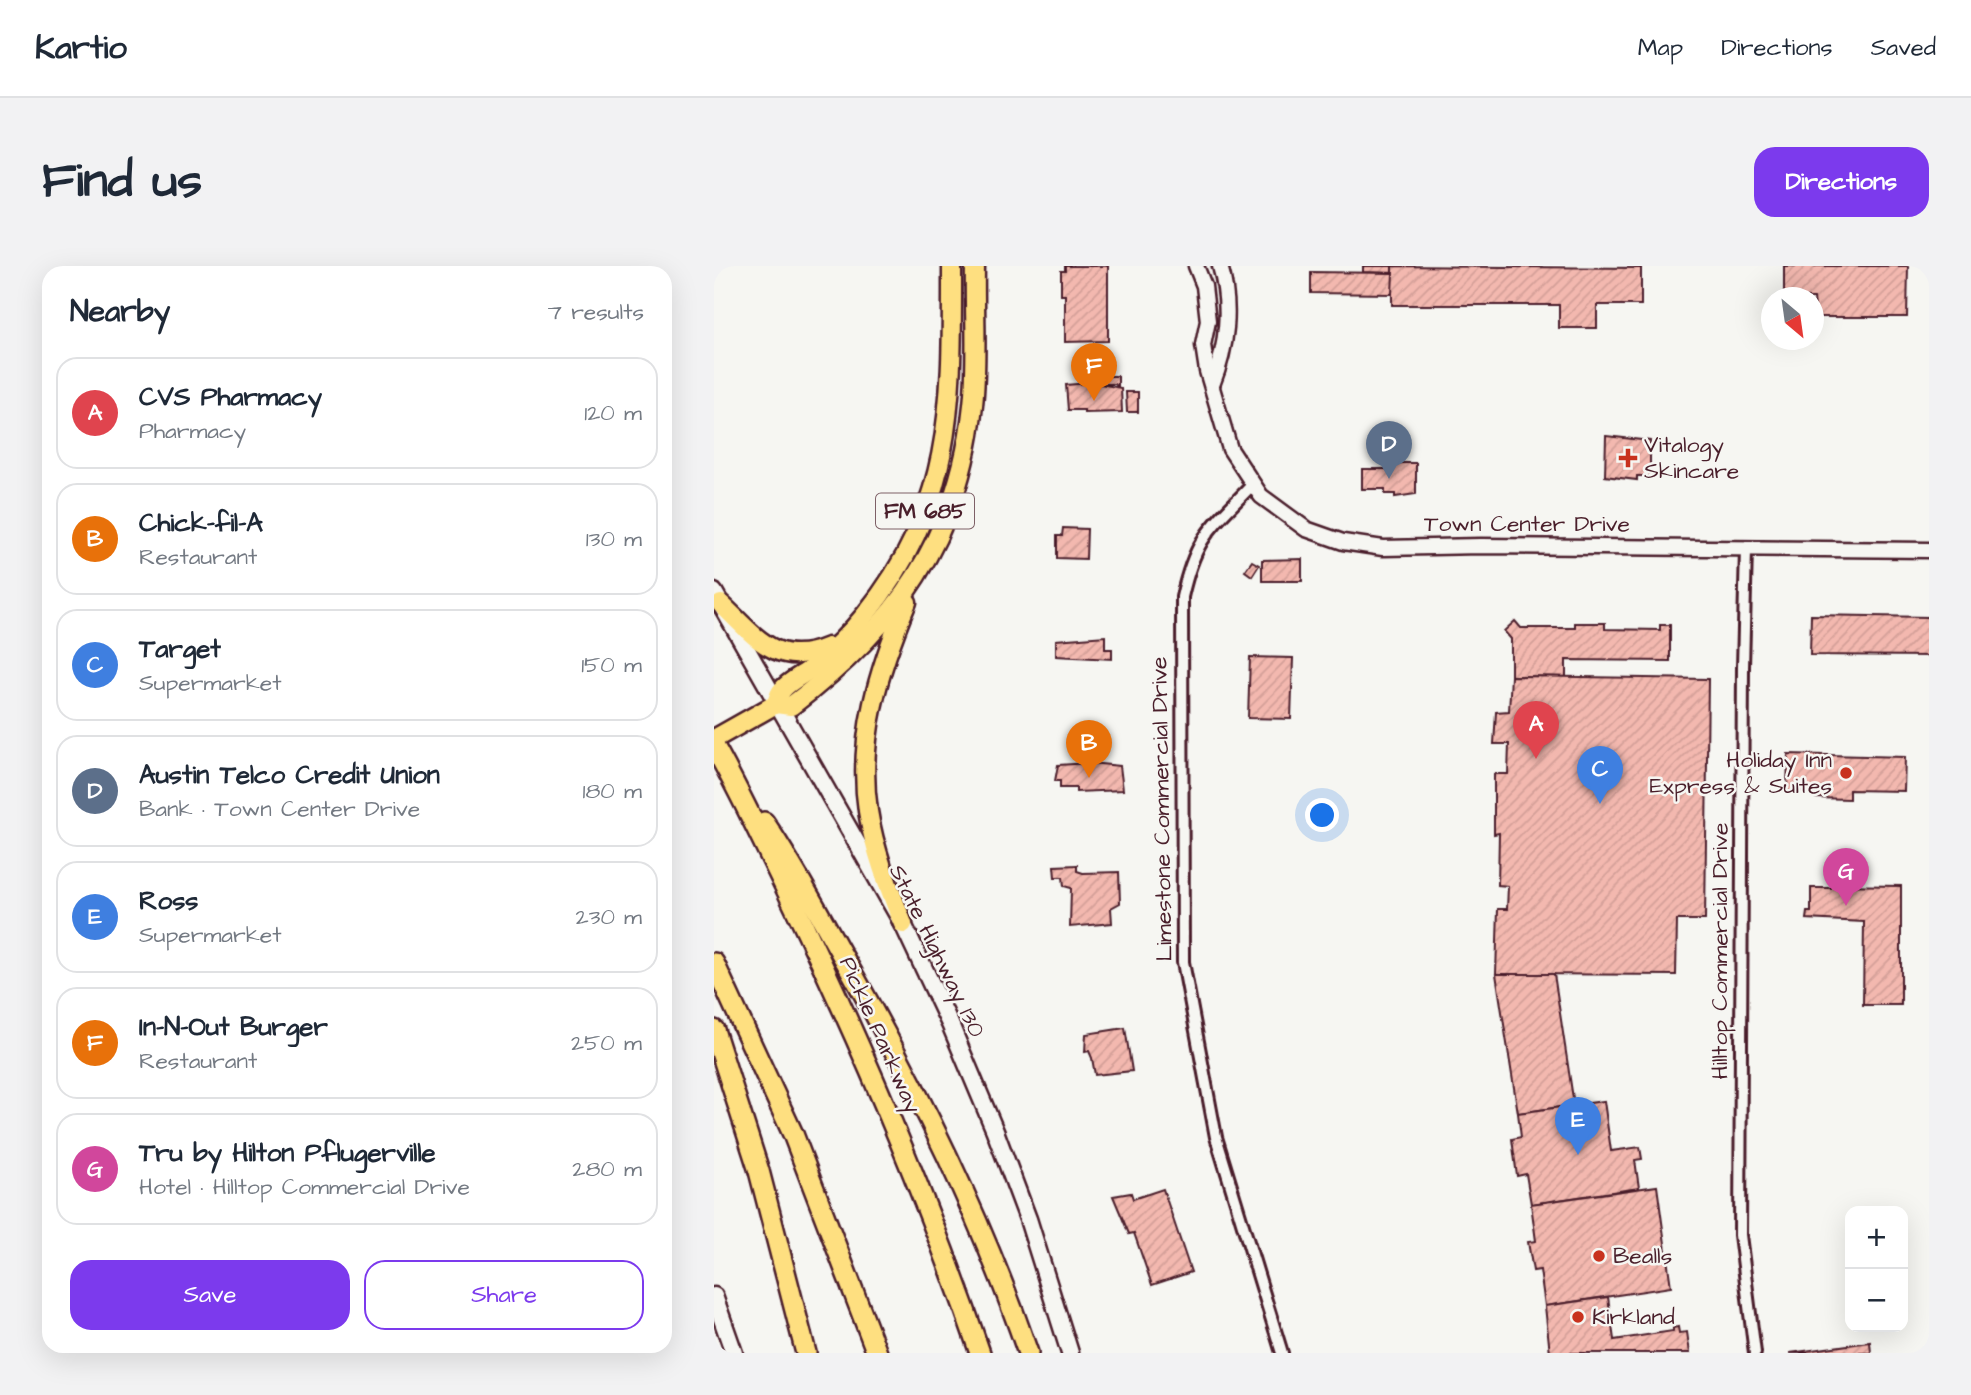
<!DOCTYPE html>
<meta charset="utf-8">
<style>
body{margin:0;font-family:"Architects Daughter",sans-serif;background:#f2f2f3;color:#1f2937}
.controls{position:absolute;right:21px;bottom:21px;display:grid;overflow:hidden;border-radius:14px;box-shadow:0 7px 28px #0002}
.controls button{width:63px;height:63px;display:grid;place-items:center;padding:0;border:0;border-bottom:2px solid #e0e1e3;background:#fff;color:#1f2937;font:35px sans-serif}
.compass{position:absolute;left:1047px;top:21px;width:63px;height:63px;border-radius:50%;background:#fff;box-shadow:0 7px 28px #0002;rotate:151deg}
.you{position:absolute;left:609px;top:550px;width:24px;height:24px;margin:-18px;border:5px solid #fff;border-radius:50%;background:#1a73e8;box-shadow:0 0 0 10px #1a73e833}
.badge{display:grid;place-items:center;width:46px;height:46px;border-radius:50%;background:#7c3aed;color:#fff;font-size:23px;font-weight:700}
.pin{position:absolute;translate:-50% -58px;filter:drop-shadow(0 2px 4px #0008)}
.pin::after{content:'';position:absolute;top:37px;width:24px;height:21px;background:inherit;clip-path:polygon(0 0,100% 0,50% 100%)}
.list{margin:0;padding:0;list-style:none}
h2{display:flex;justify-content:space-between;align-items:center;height:91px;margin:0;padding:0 28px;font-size:30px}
h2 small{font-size:23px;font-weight:400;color:#747a83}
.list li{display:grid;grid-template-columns:46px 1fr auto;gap:21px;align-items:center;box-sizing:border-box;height:112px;margin:0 14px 14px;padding:0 14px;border:2px solid #e0e1e3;border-radius:21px}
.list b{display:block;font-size:26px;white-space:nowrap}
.list p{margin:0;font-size:23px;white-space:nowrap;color:#747a83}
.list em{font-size:23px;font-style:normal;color:#747a83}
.actions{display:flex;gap:14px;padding:21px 28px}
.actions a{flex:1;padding:16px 0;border:2px solid #7c3aed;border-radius:21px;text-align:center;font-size:24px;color:#7c3aed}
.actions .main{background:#7c3aed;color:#fff}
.map{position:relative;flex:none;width:1215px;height:1087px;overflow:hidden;border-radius:21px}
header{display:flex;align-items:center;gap:42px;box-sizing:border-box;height:98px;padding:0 35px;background:#fff;border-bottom:2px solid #e0e1e3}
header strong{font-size:33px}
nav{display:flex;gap:38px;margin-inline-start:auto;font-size:24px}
.intro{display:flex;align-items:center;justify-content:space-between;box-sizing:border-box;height:168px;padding:0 42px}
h1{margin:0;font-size:49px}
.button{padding:18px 32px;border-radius:21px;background:#7c3aed;color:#fff;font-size:24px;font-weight:700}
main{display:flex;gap:42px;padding:0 42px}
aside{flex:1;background:#fff;border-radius:21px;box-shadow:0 7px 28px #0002}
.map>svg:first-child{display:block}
.building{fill:url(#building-hatch);stroke:#4a1f2b;stroke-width:2}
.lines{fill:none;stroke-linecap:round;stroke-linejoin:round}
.minor-casing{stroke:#4a1f2b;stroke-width:16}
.tertiary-casing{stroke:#4a1f2b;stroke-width:19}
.secondary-casing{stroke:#4a1f2b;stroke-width:21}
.primary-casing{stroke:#4a1f2b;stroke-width:23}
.motorway-casing{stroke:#4a1f2b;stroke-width:24}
.minor{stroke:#f6f6f2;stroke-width:10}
.tertiary{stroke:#f6f6f2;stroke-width:14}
.secondary{stroke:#f6f6f2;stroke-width:16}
.primary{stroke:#fedf80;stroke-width:18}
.motorway{stroke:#fedf80;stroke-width:19}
.poi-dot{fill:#c8321e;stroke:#f6f6f2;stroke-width:2.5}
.labels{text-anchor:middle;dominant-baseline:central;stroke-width:5;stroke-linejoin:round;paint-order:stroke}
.shield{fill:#f6f6f2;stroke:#7e6067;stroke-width:2}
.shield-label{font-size:21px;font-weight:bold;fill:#4a1f2b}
.poi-label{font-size:23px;fill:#4a1f2b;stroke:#f6f6f2;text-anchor:start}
.street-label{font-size:23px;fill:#4a1f2b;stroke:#f6f6f2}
</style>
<header>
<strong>Kartio</strong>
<nav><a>Map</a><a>Directions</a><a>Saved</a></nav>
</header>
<div class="intro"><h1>Find us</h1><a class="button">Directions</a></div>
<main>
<aside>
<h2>Nearby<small>7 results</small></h2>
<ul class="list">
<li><span class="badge" style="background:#e0444e">A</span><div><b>CVS Pharmacy</b><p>Pharmacy</p></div><em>120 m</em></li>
<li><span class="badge" style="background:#e8710a">B</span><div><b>Chick-fil-A</b><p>Restaurant</p></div><em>130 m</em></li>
<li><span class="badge" style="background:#3f7fe0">C</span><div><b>Target</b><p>Supermarket</p></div><em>150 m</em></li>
<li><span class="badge" style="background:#5c6f8a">D</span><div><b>Austin Telco Credit Union</b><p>Bank · Town Center Drive</p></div><em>180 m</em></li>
<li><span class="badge" style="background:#3f7fe0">E</span><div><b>Ross</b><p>Supermarket</p></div><em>230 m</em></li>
<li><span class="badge" style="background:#e8710a">F</span><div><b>In-N-Out Burger</b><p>Restaurant</p></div><em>250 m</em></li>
<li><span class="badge" style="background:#d1479c">G</span><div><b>Tru by Hilton Pflugerville</b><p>Hotel · Hilltop Commercial Drive</p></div><em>280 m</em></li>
</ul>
<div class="actions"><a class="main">Save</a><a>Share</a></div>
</aside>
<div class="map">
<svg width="1215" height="1087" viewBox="0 0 1215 1087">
<defs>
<pattern id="building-hatch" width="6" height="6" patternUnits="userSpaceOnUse" patternTransform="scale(1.75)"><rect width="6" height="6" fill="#f3b8af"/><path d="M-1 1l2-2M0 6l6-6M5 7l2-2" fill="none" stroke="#d29e97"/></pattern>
</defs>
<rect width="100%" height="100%" fill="#f6f6f2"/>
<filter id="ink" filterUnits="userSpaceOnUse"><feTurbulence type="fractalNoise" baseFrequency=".0143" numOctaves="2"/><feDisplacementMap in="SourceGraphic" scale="14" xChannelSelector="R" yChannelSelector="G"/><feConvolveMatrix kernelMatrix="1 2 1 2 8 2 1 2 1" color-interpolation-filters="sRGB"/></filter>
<g filter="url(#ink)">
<g class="building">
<path d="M351,0H394V75L351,76V29H347V5H351Z"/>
<path d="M649,0H679V7L649,6Z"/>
<path d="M678,0L927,2V39H883V62H845V39H678Z"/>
<path d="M1070,0H1194L1193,51H1102L1100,32H1070Z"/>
<path d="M597,6L679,7L678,28L597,27Z"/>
<path d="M367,110H404V121L401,118H386V116L367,118Z"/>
<path d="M386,116V118L407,122L408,146L370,147V144H354L352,119Z"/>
<path d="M412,126H424V146H413Z"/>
<path d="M892,170L936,175V210H923V214L891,210Z"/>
<path d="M672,197H702V228L681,231V228H671V223H648V203H672Z"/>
<path d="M349,262L373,263L372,293L343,292V270H348Z"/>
<path d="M588,293V315H548V294Z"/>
<path d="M538,295L545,299L538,310L531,305Z"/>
<path d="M1097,349L1215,351V390L1096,389Z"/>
<path d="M801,355L807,362H861V357H891V363L946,364V359H956V395L852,394V411L797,410V373L790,365Z"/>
<path d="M391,370V383H398V393L342,390V374Z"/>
<path d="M536,391L579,392L577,453L534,452Z"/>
<path d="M797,410L994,413L991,654H963L962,709L782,708L784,643H793L794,620L784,619L785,567L780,568V508H794L795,478H780L782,446L795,445Z"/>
<path d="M1074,488L1191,491L1190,525L1135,524V533L1102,532V526L1073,525Z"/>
<path d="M376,497L406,500L409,524L362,526V522H346V515H341L344,499Z"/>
<path d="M363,599V605L369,607L405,606L406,637L397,642L398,657L356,661L357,622L350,620L349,611H341L340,600Z"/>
<path d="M1117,619L1187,620V739H1149L1150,656L1092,653L1093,646H1097V622H1117Z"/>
<path d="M782,708H840L860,839L804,847Z"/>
<path d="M411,762L418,805L381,809L378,792L375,785L371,786L372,768Z"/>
<path d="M890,835L897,885L926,881L928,893L921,894L925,922L817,938L812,908L803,910L798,873L807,871L804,847Z"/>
<path d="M943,920L957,1021L831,1040L826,1004L819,1005L814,976L822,975L817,938Z"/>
<path d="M449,923L477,1006L438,1019L420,967L415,968L399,930L417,927L419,933Z"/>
<path d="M894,1031L900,1074L959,1065V1062L964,1061L965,1067L973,1066L976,1087H836L831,1040Z"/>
<path d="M1156,1076L1157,1087H1076Z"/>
</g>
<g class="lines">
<g class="minor-casing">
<g id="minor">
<path d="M538,219C497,262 482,269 468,331L469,696L502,871L568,1087"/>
<path d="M1032,283L1029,401L1026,969L1041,1087"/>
</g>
</g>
<g class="tertiary-casing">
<g id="tertiary">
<path d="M482,0L490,20L494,55L489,79L493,105L516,183L547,230L592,263L629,276L669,282L767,280L1215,284"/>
<path d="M498,119C513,82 518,40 506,0"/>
</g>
</g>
<g class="secondary-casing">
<g id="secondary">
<path d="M0,326L189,658L236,758L281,865L314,953L356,1087"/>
<path d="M0,1030L20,1087"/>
</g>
</g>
<g class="primary-casing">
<g id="primary">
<path d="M7,338C42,371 62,403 114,381"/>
<path d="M62,438C63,434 65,427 68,424C75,415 89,409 98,402C117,386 135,369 151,349C241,238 238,134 238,0"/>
<path d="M0,473L62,438L77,440C182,361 245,272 259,139C264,94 260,46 261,0"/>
<path d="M189,658C175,622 160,584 154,545C143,472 165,403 193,336"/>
</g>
</g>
<g class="motorway-casing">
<g id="motorway">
<path d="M0,480C27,528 50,578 74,627C147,777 212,930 266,1087"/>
<path d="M50,556C82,603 108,654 136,703C205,826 268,953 314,1087"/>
<path d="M0,697L79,868L163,1087"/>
<path d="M0,764L45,905L92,1087"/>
</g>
</g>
<use href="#minor" class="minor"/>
<use href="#tertiary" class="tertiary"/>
<use href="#secondary" class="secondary"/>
<use href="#primary" class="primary"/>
<use href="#motorway" class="motorway"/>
</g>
</g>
<g class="poi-dot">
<path d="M910.5 181.5h7v7h7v7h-7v7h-7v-7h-7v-7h7z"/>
<circle cx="1132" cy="507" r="7"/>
<circle cx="885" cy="990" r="7"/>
<circle cx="864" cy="1051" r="7"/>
</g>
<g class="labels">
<rect class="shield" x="162" y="227.5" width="98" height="35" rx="5"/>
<g class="shield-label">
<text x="211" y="245">FM 685</text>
</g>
<g class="poi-label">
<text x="930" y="179">Vitalogy<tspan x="930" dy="26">Skincare</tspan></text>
<text x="1118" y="494" text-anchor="end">Holiday Inn<tspan x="1118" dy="26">Express &amp; Suites</tspan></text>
<text x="899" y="990">Bealls</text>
<text x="878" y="1051">Kirkland</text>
</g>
<g class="street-label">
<text x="813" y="258">Town Center Drive</text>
<text transform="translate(448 543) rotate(-91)">Limestone Commercial Drive</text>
<text transform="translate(223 685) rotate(64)">State Highway 130</text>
<text transform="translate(1006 685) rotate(-90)">Hilltop Commercial Drive</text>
<text transform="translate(166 769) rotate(66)">Pickle Parkway</text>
</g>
</g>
</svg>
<div class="controls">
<button>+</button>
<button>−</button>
</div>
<svg class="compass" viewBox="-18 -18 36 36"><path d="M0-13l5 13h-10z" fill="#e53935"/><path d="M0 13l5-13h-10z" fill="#747a83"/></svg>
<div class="you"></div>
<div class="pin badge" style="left:822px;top:493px;background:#e0444e">A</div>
<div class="pin badge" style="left:375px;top:512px;background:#e8710a">B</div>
<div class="pin badge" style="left:886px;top:538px;background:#3f7fe0">C</div>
<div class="pin badge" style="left:675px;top:213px;background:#5c6f8a">D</div>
<div class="pin badge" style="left:864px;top:889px;background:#3f7fe0">E</div>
<div class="pin badge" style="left:380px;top:135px;background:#e8710a">F</div>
<div class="pin badge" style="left:1132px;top:640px;background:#d1479c">G</div>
</div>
</main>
